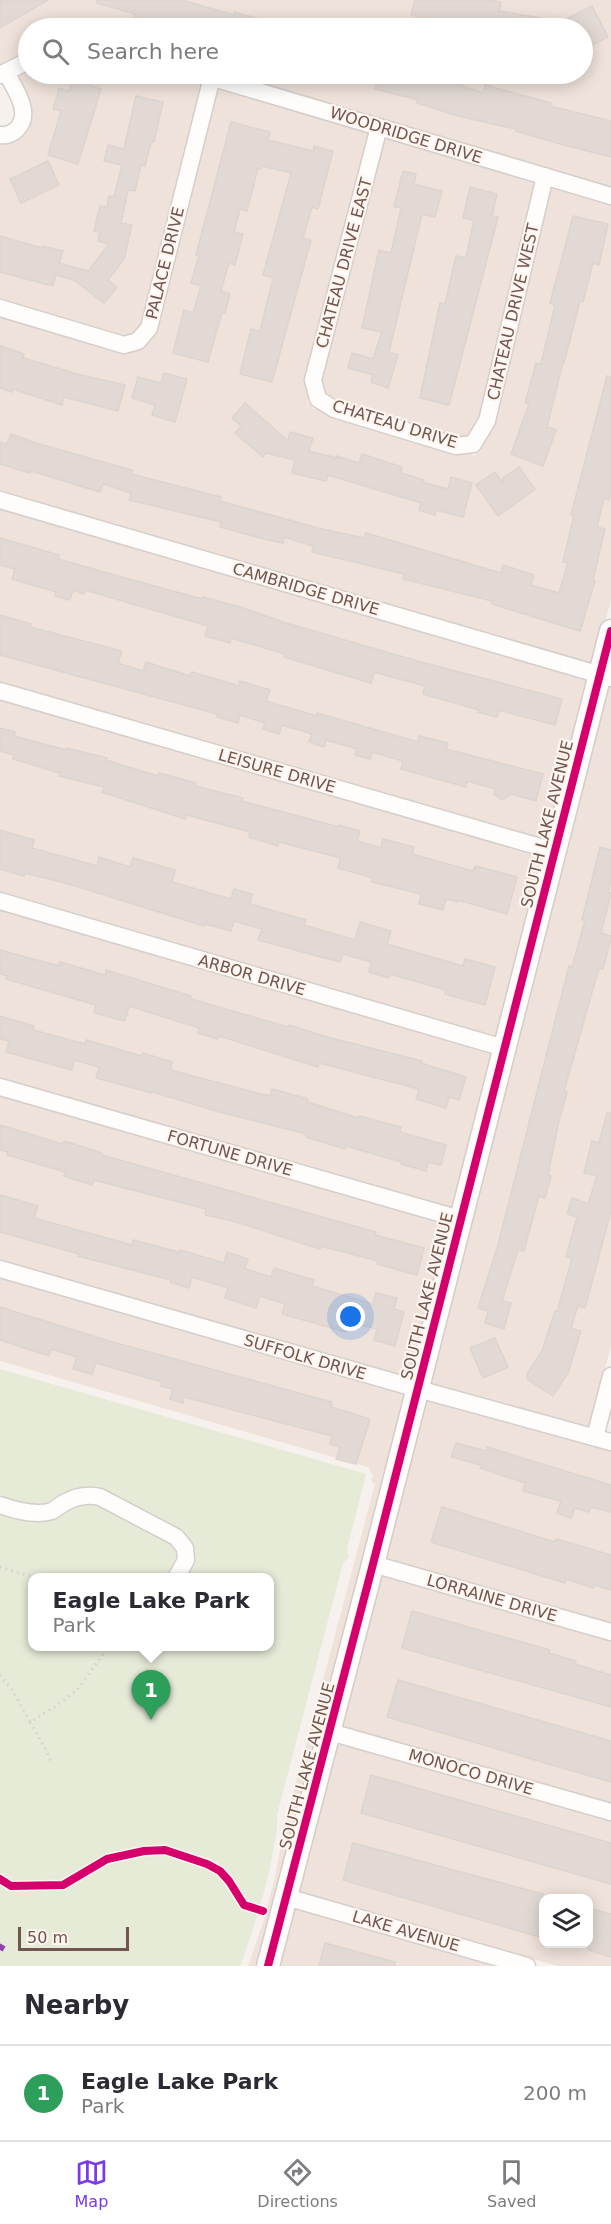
<!DOCTYPE html>
<style>
body{margin:0;font-family:"DejaVu Sans",sans-serif;background:#f2f2f3;color:#2b2b33}
.controls{position:absolute;right:18px;bottom:18px;display:grid;overflow:hidden;border-radius:12px;box-shadow:0 3px 15px #0003}
.controls button{width:54px;height:54px;display:grid;place-items:center;padding:0;border:0;border-bottom:2px solid #e1e1e2;background:#fff;color:#2b2b33;font:30px sans-serif}
.scale{position:absolute;left:18px;bottom:15px;width:111px;box-sizing:border-box;padding-left:6px;border:3px solid #71564f;border-top:0;font-size:16px;line-height:21px;white-space:nowrap;color:#71564f;-webkit-text-stroke:4px #fdf5ee;paint-order:stroke}
.you{position:absolute;left:351px;top:1317px;width:21px;height:21px;margin:-15px;border:4px solid #fff;border-radius:50%;background:#1a73e8;box-shadow:0 0 0 9px #1a73e833}
.badge{display:grid;place-items:center;width:39px;height:39px;border-radius:50%;background:#7c3aed;color:#fff;font-size:20px;font-weight:700}
.pin{position:absolute;translate:-50% -50px;filter:drop-shadow(0 2px 3px #0008)}
.pin::after{content:'';position:absolute;top:32px;width:21px;height:18px;background:inherit;clip-path:polygon(0 0,100% 0,50% 100%)}
.popup{position:absolute;left:28px;top:1573px;width:246px;height:78px;box-sizing:border-box;display:grid;place-content:center;border-radius:12px;background:#fff;filter:drop-shadow(0 2px 4px #0005);font-size:20px;white-space:nowrap;color:#7c7c81}
.popup b{font-size:22px;color:#2b2b33}
.popup::after{content:'';position:absolute;left:50%;top:100%;margin-left:-12px;border:12px solid transparent;border-top-color:#fff}
.list{margin:0;padding:0;list-style:none}
h2{display:flex;justify-content:space-between;align-items:center;height:78px;margin:0;padding:0 24px;font-size:26px}
h2 small{font-size:20px;font-weight:400;color:#7c7c81}
.list li{display:grid;grid-template-columns:39px 1fr auto;gap:18px;align-items:center;box-sizing:border-box;height:96px;padding:0 24px;border-top:2px solid #e1e1e2}
.list b{display:block;font-size:22px;white-space:nowrap}
.list p{margin:0;font-size:20px;white-space:nowrap;color:#7c7c81}
.list em{font-size:20px;font-style:normal;color:#7c7c81}
.icon{flex:none;width:33px;height:33px;fill:none;stroke:currentColor;stroke-width:2;stroke-linecap:round;stroke-linejoin:round}
.map{position:relative;flex:none;width:611px;height:1966px;overflow:hidden}
.search{position:absolute;background:#fff;box-shadow:0 3px 15px #0003;left:18px;right:18px;top:18px;height:66px;display:flex;align-items:center;gap:15px;box-sizing:border-box;padding:0 21px;border-radius:33px;color:#7c7c81;font-size:22px}
.sheet{height:174px;background:#fff}
nav{display:flex;justify-content:space-around;align-items:center;box-sizing:border-box;height:84px;border-top:2px solid #e1e1e2;background:#fff;font-size:16px;color:#7c7c81}
nav a{display:grid;justify-items:center;gap:3px}
nav .on{color:#7c3aed}
.map>svg:first-child{display:block}
.residential{fill:#eee2da;fill-rule:evenodd}
.green{fill:#e6ebd8;fill-rule:evenodd}
.building{fill:#e2d9d4;stroke:#ded4cf;stroke-width:1.5}
.lines{fill:none;stroke-linecap:round;stroke-linejoin:round}
.street-casing{stroke:#d5ceca;stroke-width:19}
.secondary-casing{stroke:#d5ccc8;stroke-width:25}
.path{stroke:#d9d1cf;stroke-width:3;stroke-dasharray:1.5 4.5;stroke-linecap:butt}
.street{stroke:#fefdfc;stroke-width:16}
.secondary{stroke:#fefdfc;stroke-width:22}
.quiet{stroke:#8e44ad;stroke-width:6;stroke-dasharray:12 6;stroke-linecap:butt}
.cycleway-casing{stroke:#fdf5ee;stroke-width:11}
.cycleway{stroke:#d6006c;stroke-width:8}
.labels{text-anchor:middle;dominant-baseline:central;stroke-width:4.5;stroke-linejoin:round;paint-order:stroke}
.street-label{font-size:16px;fill:#71564f;stroke:#fdf5ee}
</style>
<div class="map">
<svg width="611" height="1966" viewBox="0 0 611 1966">
<rect width="100%" height="100%" fill="#f6f1ec"/>
<g class="residential">
<path d="M0,0H611V187L233,74H582V28H28V52L0,66Z"/>
<path d="M28,70V74H168L202,83L142,324L134,333L125,336L0,299V144L15,141L28,128L31,116L29,100L17,76Z"/>
<path d="M217,87L370,133L307,402L311,405L313,409L317,408L332,417L453,454L470,453L474,456L477,452L481,451L550,187L611,205V600L594,664L0,491V317L122,353L144,346Z"/>
<path d="M384,137L536,182L480,418L468,436L457,437L338,401L324,393L321,379Z"/>
<path d="M0,509L590,680L549,840L0,682Z"/>
<path d="M605,685L611,687V1346L590,1427L428,1383Z"/>
<path d="M0,700L545,857L498,1037L0,892Z"/>
<path d="M0,910L494,1054L455,1208L0,1078Z"/>
<path d="M0,1096L451,1225L413,1379L0,1261Z"/>
<path d="M0,1279L408,1396L260,1966H248L264,1920L275,1877L284,1828L375,1484L371,1482L373,1476L368,1467L0,1361Z"/>
<path d="M423,1400L611,1451V1623L383,1558Z"/>
<path d="M379,1575L611,1641V1803L340,1726Z"/>
<path d="M335,1742L611,1821V1966H558L295,1891ZM544,1898H588V1944H544Z"/>
<path d="M291,1907L495,1966H276Z"/>
</g>
<path class="green" d="M0,1369L366,1474L347,1549L349,1557L343,1563L277,1815C278,1828 275,1839 273,1852C266,1891 254,1927 241,1964L239,1966H0ZM33,1578H270V1646H33Z"/>
<g class="building">
<path d="M0,0H48L0,28Z"/>
<path d="M97,0H181L234,15V12L282,25L281,28H166L134,18L135,14L97,3Z"/>
<path d="M415,0H490L501,2L499,11L541,18L539,28H478L441,20L440,22L411,15Z"/>
<path d="M592,6L608,37L582,50V28H549Z"/>
<path d="M74,74L94,76L91,86L101,89L78,164L48,155L61,111L53,109L59,88L69,91Z"/>
<path d="M379,74H460L457,84L483,93L485,85L551,103L550,106L611,121V157L560,144L516,131V129L458,116L417,103L418,100L375,89Z"/>
<path d="M136,96L163,102L154,142H151L145,166L141,165L135,191L128,190L121,223L132,225L124,259L108,280L117,287L104,303L74,280L56,275L53,286L0,272V236L42,248L43,246L63,251L59,263L88,271L109,244L98,241L100,232L94,231L100,206L107,207L109,196L114,197L122,165L104,161L108,145L124,149Z"/>
<path d="M231,122L270,132L268,140L313,151L314,146L333,151L318,209L312,207L303,238L311,240L272,382L240,374L251,329L260,331L273,278L263,275L291,173L262,166L261,169L258,168L247,211L240,209L234,232L243,234L235,265L229,263L221,291L230,294L225,313L222,312L208,362L173,353L184,310L193,313L201,286L191,283L199,255H196Z"/>
<path d="M48,161L59,185L21,203L10,179Z"/>
<path d="M403,171L416,174L414,184L442,191L435,217L422,214L389,352L398,355L388,388L371,382L373,375L348,368L352,353L373,359L382,332L362,328L379,250L391,253L401,208L394,207Z"/>
<path d="M470,187L497,194L492,216L498,217L449,405L420,398L440,303L445,304L456,256L466,258L474,220L463,218Z"/>
<path d="M573,216L608,224L599,265L593,263L583,302L580,301L564,363L563,362L547,427L556,430L543,466L511,454L529,404L525,403L536,363L541,364L555,305L550,303Z"/>
<path d="M0,346L24,354L23,358L81,375L125,385L118,411L64,397L62,405L13,389L12,392L0,388Z"/>
<path d="M164,373L187,379L175,422L152,415L155,405L132,398L138,377L161,383Z"/>
<path d="M607,376L611,377V491L609,500L604,498L597,527L605,529L593,580L595,581L580,631L492,604V601L403,579L404,574L312,552L313,546L284,537L283,543L260,538L220,527L221,522L129,500L131,493L103,484L100,492L31,471L30,473L0,464V442L7,444L11,434L39,444L132,470L131,474L221,497L220,501L318,528L364,538L366,533L501,573L503,565L534,575L531,585L559,593L568,563L563,562L574,515H571Z"/>
<path d="M245,403L288,441L290,432L313,438L309,451L337,458V456L359,463L362,454L402,467L401,473L424,480L423,482L448,489L451,477L472,483L463,517L436,510L435,515L419,510L421,503L328,475L326,481L292,473L295,460L266,453L263,457L235,433L241,426L232,418Z"/>
<path d="M519,467L535,489L498,516L476,485L495,472L502,482L503,478Z"/>
<path d="M0,538L59,555L58,559L111,574L202,599L203,597L240,607L286,623L421,662L562,699L555,725L499,710L497,717L478,712L479,710L423,694L425,686L374,672L371,683L284,657L285,654L231,638L230,643L205,636L208,626L85,590L84,594L73,590L70,600L55,596L56,592L12,579L15,569L0,565Z"/>
<path d="M0,615L31,624L30,627L122,651L118,663L143,671L146,662L190,676L192,672L239,686L240,681L270,690L266,701L317,716V713L418,742L419,736L448,743L446,749L543,774L536,801L511,794L502,800L494,794L496,789L467,781L466,787L401,769L403,761L372,752L370,759L355,755L357,749L326,740L324,747L309,742L312,734L282,725L279,734L263,729L265,723L240,715L238,723L217,717V714L0,655Z"/>
<path d="M0,728L15,732L14,736L66,750L67,748L107,758L106,760L158,776L159,773L196,783L195,786L243,798L242,801L339,827V825L360,831L357,841L381,848L383,839L414,847L412,854L473,871L475,866L517,877L507,914L458,900V902L446,899L443,910L419,904L421,894L372,882L373,878L338,868L341,858L279,842L278,846L249,837L250,832L187,815L185,819L102,792L104,787L59,776L60,773L13,759L14,755L0,751Z"/>
<path d="M0,830L34,840L32,848L97,866L99,857L130,867L133,858L175,870L172,882L231,899L234,889L252,894L250,904L306,920L304,925L355,940L360,922L391,931L387,944L463,966L465,959L495,967L485,1005L445,994L446,990L390,974L389,978L369,972L371,962L343,954L340,962L258,940L262,929L234,921L231,931L205,924L204,926L69,884L25,873L24,876L0,869Z"/>
<path d="M600,847L611,850V880L608,892L611,893L601,933L611,936V938L603,969L599,968L564,1091L567,1092L558,1125L548,1175L551,1176L545,1198L539,1196L524,1251L518,1250L502,1301L511,1303L504,1329L485,1323L488,1311L478,1308L498,1245L569,966L572,967L585,920H582Z"/>
<path d="M0,950L59,966L60,962L105,975L106,970L191,996V999L288,1027L289,1025L327,1037L422,1061L421,1063L466,1077L459,1100L449,1097L446,1108L416,1099L419,1089L319,1063L318,1067L219,1036L218,1039L198,1033L199,1028L129,1006L125,1021L94,1013L96,1005L6,979L7,976L0,974Z"/>
<path d="M0,1016L34,1026L33,1030L85,1044L86,1040L142,1056L143,1053L172,1062L170,1070L223,1084L270,1096L272,1089L308,1099L307,1102L359,1118V1116L401,1127L400,1132L446,1145L441,1165L428,1162L426,1171L401,1164L402,1162L346,1146L345,1149L306,1137V1134L216,1111L153,1092L152,1093L96,1078L99,1067L74,1060L72,1070L6,1052L9,1041L0,1039Z"/>
<path d="M607,1113H611V1211L585,1308L578,1306L571,1328L581,1331L568,1373L553,1396L527,1379V1374L542,1351L555,1311L557,1312L572,1258L566,1257L577,1217L567,1214L572,1198L588,1204L597,1176L584,1173L592,1141L599,1143Z"/>
<path d="M0,1125L63,1144L64,1141L102,1153V1155L376,1232L375,1235L424,1248L417,1275L377,1264L378,1261L321,1246L320,1249L230,1220L205,1215L206,1209L94,1180L92,1185L64,1176L65,1172L7,1155L8,1152L0,1150Z"/>
<path d="M0,1195L38,1206L34,1218L132,1245L133,1240L179,1252L180,1250L224,1263L227,1252L248,1259L245,1269L271,1277L274,1268L314,1280L312,1286L373,1304L376,1293L397,1298L394,1309L404,1312L395,1346L374,1340L377,1329L349,1322L346,1332L282,1314L285,1304L260,1296L256,1308L225,1298L228,1288L192,1277L189,1288L170,1282L171,1280L78,1256L79,1254L0,1232Z"/>
<path d="M0,1307L109,1341L332,1402L331,1407L370,1419L356,1464L336,1459L340,1447L330,1444L332,1436L184,1397L183,1403L170,1399L173,1389L161,1386L162,1382L96,1363L92,1374L73,1369L77,1357L51,1349L49,1356L0,1340Z"/>
<path d="M495,1338L508,1367L483,1378L470,1348Z"/>
<path d="M456,1443L486,1451L487,1447L611,1485V1512L591,1507L589,1512L575,1508L571,1518L557,1513L561,1501L523,1491L525,1483L480,1468L481,1465L451,1457Z"/>
<path d="M442,1507L555,1542L556,1539L611,1555V1590L594,1585L593,1588L566,1579L565,1583L431,1542Z"/>
<path d="M412,1611L550,1650L549,1653L576,1661L575,1664L611,1675V1707L402,1648Z"/>
<path d="M398,1680L611,1741V1782L387,1717Z"/>
<path d="M371,1775L611,1843V1884L361,1813Z"/>
<path d="M353,1843L543,1894V1938L343,1880Z"/>
<path d="M588,1908L611,1914V1957L588,1950Z"/>
<path d="M325,1943L395,1962V1966H319Z"/>
</g>
<g class="lines">
<g class="street-casing">
<g id="street">
<path d="M200,74L611,196"/>
<path d="M0,75L28,61"/>
<path d="M379,127L313,380L318,399L334,409L456,446L473,444L487,421L545,176"/>
<path d="M0,135C7,136 12,134 17,129C33,113 14,88 6,72"/>
<path d="M0,308L124,345L138,341L149,328L212,77"/>
<path d="M0,500L611,678"/>
<path d="M0,691L554,851"/>
<path d="M0,901L504,1048"/>
<path d="M0,1087L460,1219"/>
<path d="M0,1269L418,1389L611,1442"/>
<path d="M595,1437L611,1376"/>
<path d="M0,1505C14,1510 37,1516 52,1511C56,1509 60,1505 64,1503C76,1496 87,1494 100,1497L176,1537L185,1548L186,1560L176,1578"/>
<path d="M373,1564L611,1632"/>
<path d="M330,1732L611,1812"/>
<path d="M286,1897L527,1966"/>
</g>
</g>
<g class="secondary-casing">
<path id="secondary" d="M268,1966L373,1564L611,631"/>
</g>
<g class="path">
<path d="M0,1567L36,1578"/>
<path d="M0,1675L13,1691L30,1722L56,1706L77,1690L109,1646"/>
<path d="M30,1722L45,1748L52,1764"/>
</g>
<use href="#street" class="street"/>
<use href="#secondary" class="secondary"/>
<path class="quiet" d="M0,1950L3,1945"/>
<g class="cycleway-casing">
<g id="cycleway">
<path d="M0,1879L11,1886L63,1885L107,1859L144,1851L165,1850L207,1864L220,1871L229,1881L244,1905L263,1911"/>
<path d="M268,1966L373,1564L611,631"/>
</g>
</g>
<use href="#cycleway" class="cycleway"/>
</g>
<g class="labels">
<g class="street-label">
<text transform="translate(406 135) rotate(17)">WOODRIDGE DRIVE</text>
<text transform="translate(165 263) rotate(-76)">PALACE DRIVE</text>
<text transform="translate(344 263) rotate(-75)">CHATEAU DRIVE EAST</text>
<text transform="translate(513 312) rotate(-77)">CHATEAU DRIVE WEST</text>
<text transform="translate(395 424) rotate(17)">CHATEAU DRIVE</text>
<text transform="translate(306 589) rotate(16)">CAMBRIDGE DRIVE</text>
<text transform="translate(277 771) rotate(16)">LEISURE DRIVE</text>
<text transform="translate(547 824) rotate(-76)">SOUTH LAKE AVENUE</text>
<text transform="translate(252 975) rotate(16)">ARBOR DRIVE</text>
<text transform="translate(230 1153) rotate(16)">FORTUNE DRIVE</text>
<text transform="translate(427 1296) rotate(-76)">SOUTH LAKE AVENUE</text>
<text transform="translate(305 1357) rotate(16)">SUFFOLK DRIVE</text>
<text transform="translate(492 1598) rotate(16)">LORRAINE DRIVE</text>
<text transform="translate(307 1766) rotate(-75)">SOUTH LAKE AVENUE</text>
<text transform="translate(471 1772) rotate(16)">MONOCO DRIVE</text>
<text transform="translate(406 1931) rotate(16)">LAKE AVENUE</text>
</g>
</g>
</svg>
<div class="controls">
<button><svg class="icon" aria-label="layers" viewBox="0 0 24 24"><path d="M12 4l9 5-9 5-9-5zM3 14l9 5 9-5"/></svg></button>
</div>
<div class="scale">50 m</div>
<div class="you"></div>
<div class="pin badge" style="left:151px;top:1720px;background:#2e9e5b">1</div>
<div class="popup"><b>Eagle Lake Park</b>Park</div>
<div class="search"><svg class="icon" aria-label="search" viewBox="0 0 24 24"><circle cx="10" cy="10" r="6"/><path d="M15 15l6 6"/></svg>Search here</div>
</div>
<section class="sheet">
<h2>Nearby<small></small></h2>
<ul class="list">
<li><span class="badge" style="background:#2e9e5b">1</span><div><b>Eagle Lake Park</b><p>Park</p></div><em>200 m</em></li>
</ul>
</section>
<nav>
<a class="on"><svg class="icon" aria-label="map" viewBox="0 0 24 24"><path d="M3 6l6-2 6 2 6-2v14l-6 2-6-2-6 2zM9 4v14M15 6v14"/></svg>Map</a>
<a><svg class="icon" aria-label="directions" viewBox="0 0 24 24"><path d="M12 3l9 9-9 9-9-9zM9 14v-3h6M13 9l2 2-2 2"/></svg>Directions</a>
<a><svg class="icon" aria-label="saved" viewBox="0 0 24 24"><path d="M7 4h10v16l-5-4-5 4z"/></svg>Saved</a>
</nav>
